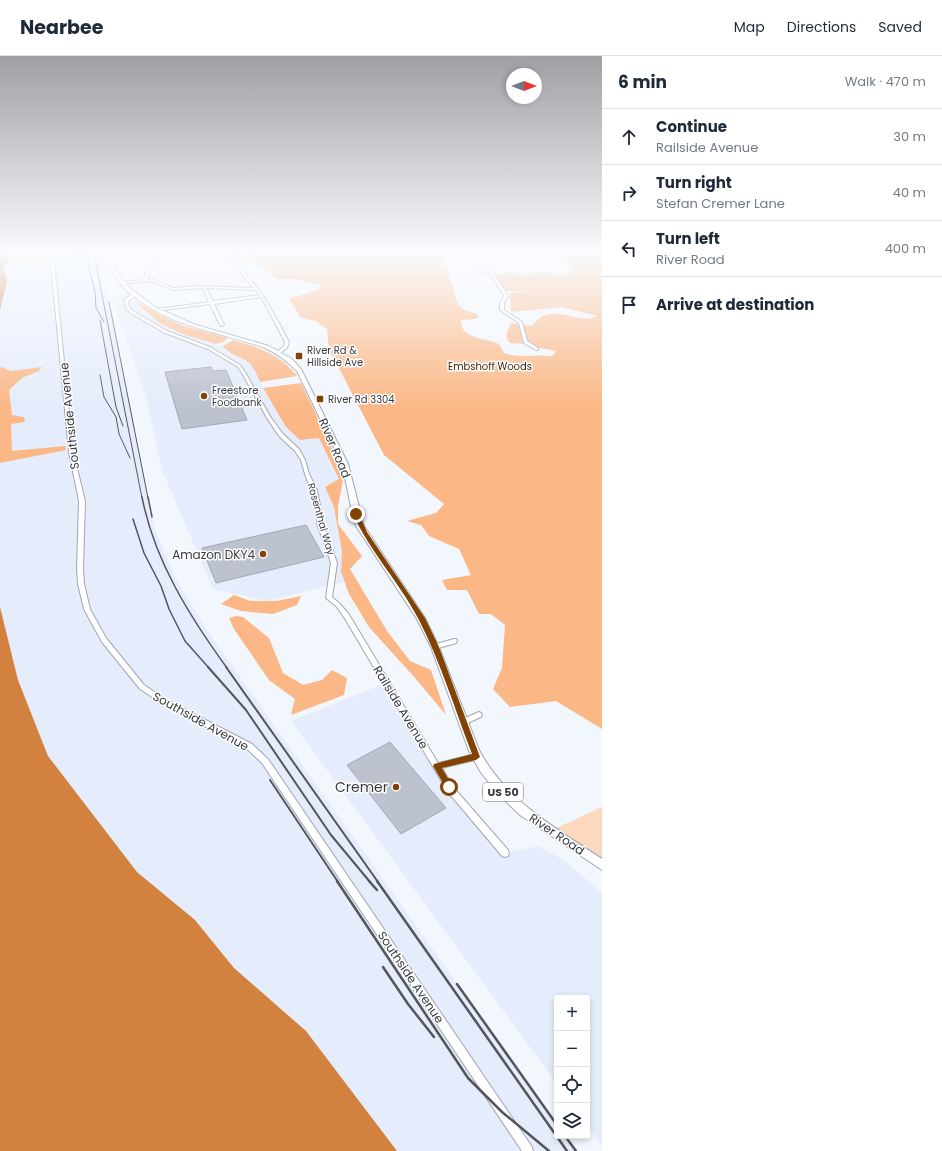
<!DOCTYPE html>
<meta charset="utf-8">
<style>
body{margin:0;font-family:Poppins,sans-serif;background:#f6f6f7;color:#1f2937}
.controls{position:absolute;right:12px;bottom:12px;display:grid;overflow:hidden;border-radius:4px;box-shadow:0 2px 6px #0003}
.controls button{width:36px;height:36px;display:grid;place-items:center;padding:0;border:0;border-bottom:1px solid #e0e1e3;background:#fff;color:#1f2937;font:20px sans-serif}
.compass{position:absolute;left:506px;top:12px;width:36px;height:36px;border-radius:50%;background:#fff;box-shadow:0 2px 6px #0003;rotate:90deg}
.stop{position:absolute;width:12px;height:12px;margin:-9px;border:3px solid #814303;border-radius:50%;background:#fff}
.stop.end{background:#814303;border-color:#fff;box-shadow:0 1px 4px #0008}
.list{margin:0;padding:0;list-style:none}
h2{display:flex;justify-content:space-between;align-items:center;height:52px;margin:0;padding:0 16px;font-size:17px}
h2 small{font-size:13px;font-weight:400;color:#747a83}
.list li{display:grid;grid-template-columns:26px 1fr auto;gap:12px;align-items:center;box-sizing:border-box;height:56px;padding:0 16px;border-top:1px solid #e0e1e3}
.list b{display:block;font-size:15px;white-space:nowrap}
.list p{margin:0;font-size:13px;white-space:nowrap;color:#747a83}
.list em{font-size:13px;font-style:normal;color:#747a83}
.icon{flex:none;width:22px;height:22px;fill:none;stroke:currentColor;stroke-width:2;stroke-linecap:round;stroke-linejoin:round}
.map{position:relative;flex:none;width:602px;height:1095px;overflow:hidden}
header{display:flex;align-items:center;gap:24px;box-sizing:border-box;height:56px;padding:0 20px;background:#fff;border-bottom:1px solid #e0e1e3}
header strong{font-size:19px}
nav{display:flex;gap:22px;margin-inline-start:auto;font-size:14px}
main{display:flex}
aside{flex:1;background:#fff}
.map>svg:first-child{display:block}
.built{fill:#e5edfc}
.green{fill:#fcd8bf}
.forest{fill:#fbb785}
.water{fill:#d2813f}
.building{fill:#bcc2ce;stroke:#a2a9b4}
.lines{fill:none;stroke-linecap:round;stroke-linejoin:round}
.minor-casing{stroke:#a0a6b2;stroke-width:2}
.major-casing{stroke:#a0a6b2;stroke-width:2}
.minor{fill:#fff;fill-rule:evenodd}
.major{fill:#fff;fill-rule:evenodd}
.rail-far3{stroke:#53565b;stroke-width:1}
.rail-far2{stroke:#53565b;stroke-width:1.5}
.rail-far1{stroke:#53565b;stroke-width:2}
.rail{stroke:#53565b;stroke-width:2.5}
.route{fill:#814303}
.poi-dot{fill:#814303;stroke:#fff;stroke-width:1.5}
.labels{text-anchor:middle;dominant-baseline:central;stroke-width:3;stroke-linejoin:round;paint-order:stroke}
.far-poi-label{font-size:10px;fill:#383a3f;stroke:#fff;text-anchor:start}
.far-park-label{font-size:10px;fill:#402004;stroke:#fff}
.far-street-label{font-size:10px;fill:#383a3f;stroke:#fff}
.shield{fill:#fff;stroke:#747579;stroke-width:1}
.shield-label{font-size:11px;font-weight:bold;fill:#383a3f}
.street-label{font-size:12px;fill:#383a3f;stroke:#fff}
.poi-label{font-size:12px;fill:#383a3f;stroke:#fff;text-anchor:end}
.near-poi-label{font-size:14px;fill:#383a3f;stroke:#fff;text-anchor:end}
</style>
<header>
<strong>Nearbee</strong>
<nav><a>Map</a><a>Directions</a><a>Saved</a></nav>
</header>
<main>
<div class="map">
<svg width="602" height="1095" viewBox="0 0 602 1095">
<rect width="100%" height="100%" fill="#f2f6fd"/>
<g class="built">
<path d="M99,200L124,317L145,430L155,474L177,525L211,580L557,1069V1080H565L576,1095H397L306,975L234,912L195,864L137,816L48,700L18,624L0,551V255L1,248L4,243L3,237L7,223L3,216V210L8,208Z"/>
<path d="M123,239L133,244L161,268L185,279L223,290L226,295L248,306L257,317L263,332L286,372L319,381L340,424L325,431L334,450L342,495L341,516L344,526L267,545L213,533L162,414L146,340L111,240Z"/>
<path d="M386,627L451,734L504,797L539,790L565,805L602,837V1090L587,1069V942H557V1028L291,665Z"/>
</g>
<g class="green">
<path d="M8,198H92V200L8,208Z"/>
<path d="M602,751V809L550,775Z"/>
</g>
<g class="forest">
<path d="M237,198H443L458,249L466,255L475,257L479,261L475,263L461,264C460,284 487,282 499,288L504,297C519,302 535,298 552,300L556,295L540,292L539,293L527,288L510,287C503,279 508,275 511,267L532,270C535,267 538,263 541,261C559,251 580,269 597,260L562,251L511,256L510,237L530,235H506L495,221V218L512,217L522,218L524,220C529,219 534,216 540,216C551,216 558,223 572,216L569,212L575,210L565,206L564,202L557,198H602V673L556,645L510,651L493,633L502,612L505,569L491,558H479L467,534H447L442,524L471,519L459,493L429,480L421,469L407,465L436,457L444,448L384,399L329,293L327,273L316,265L301,262L289,243L318,234L322,229L294,223H277L256,207L240,206L233,200Z"/>
<path d="M133,244L162,260L181,269L228,282L223,286L216,288L185,279L161,268Z"/>
<path d="M233,284C258,291 281,299 297,320L260,326C257,319 254,311 248,306C240,300 229,299 223,290Z"/>
<path d="M2,311L11,315L42,311L39,315L22,322L9,334L12,359L24,361L25,366L11,368L12,395L65,390L66,394L0,407V414V312Z"/>
<path d="M301,327L344,418L338,451V468L362,500L350,513L387,575L410,605L431,614L446,659L416,623L369,571L349,538L341,516L342,495L334,451L325,431L339,423L319,382L300,384L286,371L263,332Z"/>
<path d="M234,539L250,545H277L301,540L297,549L273,558L241,555L221,548Z"/>
<path d="M236,560L243,561L269,582L283,617L303,629L322,624L332,614L347,622L344,639L291,659L295,643L269,624L234,573L229,562Z"/>
</g>
<g class="water">
<path d="M0,198H8V208L3,210C3,215 6,218 7,223C7,232 1,246 0,255Z"/>
<path d="M0,551L18,624L48,700L137,816L195,864L234,912L306,975L397,1095H0Z"/>
</g>
<g class="building">
<path d="M211,311L213,315L226,314L247,364L182,373L165,316Z"/>
<path d="M306,469L324,501L216,527L202,492Z"/>
<path d="M390,686L446,752L401,778L347,709Z"/>
</g>
<g class="lines">
<g class="minor-casing">
<g id="minor">
<path d="M50,198H54V203L109,198L113,199L111,200L54,205L73,396L85,445L83,513L84,528L90,553L106,582L144,629L165,643L252,688L268,703L532,1091L533,1095H522L262,707L246,692L161,647L140,633L102,586L84,553L78,528L77,513L79,445L69,396Z"/>
<path d="M154,198H158L160,203L152,212L147,223H151L173,232L197,230L254,232L242,218L221,198H225C256,224 271,251 289,286L287,292L280,297L277,296L284,290L285,286L272,261L261,241L214,248L224,269L222,270L220,269L210,248L156,255L155,254L157,253L209,246L203,232L173,234L150,225L122,228V226H123L143,224L148,212L156,203ZM206,232L256,234L259,239L213,245Z"/>
<path d="M483,198H487L489,214H492L494,216V218L508,240L504,247V254L522,266L527,285L538,292V294H536L524,287L519,267L500,254V247L504,240L491,218L487,219L479,216L482,213H485ZM484,215L490,216L487,217Z"/>
<path d="M134,238L137,239L129,244C127,248 130,252 133,255L167,275L210,291L240,309L245,316L271,362L283,378L299,393L305,404L309,418L317,434L324,470L337,507L332,541L340,548L348,557L438,707L476,698L479,699L480,701L479,703L442,712L454,732L508,794L509,797L508,800L505,801L502,800L448,736L344,561L336,550L326,542L331,507L318,470L311,434L305,418L301,404L295,395L279,380L267,362L242,317L238,311L208,293L165,277L131,257L126,252L124,246L126,242Z"/>
<path d="M454,583H456L457,585L456,587L435,593H433L432,591L433,589Z"/>
<path d="M479,656L481,657L482,659L481,661L465,668L463,669L461,668L460,666L461,664Z"/>
</g>
</g>
<g class="major-casing">
<path id="major" d="M109,198H113L117,216L123,225L132,234L155,251L193,268L269,290L292,303L301,313L348,408L364,470L425,562L439,591L479,694C506,745 556,772 602,803V814L520,759L497,737L480,715L469,695L431,591L417,563L356,470L352,455L342,408L297,315C287,305 278,298 265,292C221,276 173,272 135,241C126,235 117,226 113,216C110,211 110,204 109,198Z"/>
</g>
<use href="#minor" class="minor"/>
<use href="#major" class="major"/>
<g class="rail-far3">
<path d="M94,198L142,442"/>
<path d="M87,203L95,236L96,252L104,266"/>
<path d="M109,246L148,442"/>
<path d="M100,264L116,351L123,370"/>
<path d="M100,319L104,341L116,361L119,378L130,402"/>
</g>
<g class="rail-far2">
<path d="M142,441C154,504 190,561 227,612"/>
<path d="M148,441L152,461"/>
<path d="M133,463L144,497L161,530L169,553L185,585L209,612"/>
</g>
<g class="rail-far1">
<path d="M208,611L246,654L331,779L370,826"/>
<path d="M226,611L378,826"/>
<path d="M270,724L338,826"/>
</g>
<g class="rail">
<path d="M337,825L468,1022L502,1056L549,1095"/>
<path d="M369,825L377,834"/>
<path d="M377,825L567,1095"/>
<path d="M383,911L408,948L434,981"/>
<path d="M457,928L557,1069"/>
<path d="M565,1080L576,1095"/>
</g>
</g>
<linearGradient id="sky" x2="0" y2="1"><stop stop-color="#9fa0a4"/><stop offset="0.56" stop-color="#f9fbfe"/><stop offset="1" stop-color="#f9fbfe" stop-opacity="0"/></linearGradient>
<rect width="602" height="351" fill="url(#sky)"/>
<path class="route" d="M354,457L359,458L367,476L425,562L439,591L480,701L476,704L442,712L453,731L449,735L447,734L433,710L434,708L472,698C455,654 441,607 419,564C400,527 370,496 353,458Z"/>
<g class="poi-dot">
<rect x="295" y="296" width="8" height="8" rx="2"/>
<circle cx="204" cy="340" r="4"/>
<rect x="316" y="339" width="8" height="8" rx="2"/>
<circle cx="263" cy="498" r="4"/>
<circle cx="396" cy="731" r="4"/>
</g>
<g class="labels">
<g class="far-poi-label">
<text x="307" y="294">River Rd &amp;<tspan x="307" dy="12">Hillside Ave</tspan></text>
<text x="212" y="334">Freestore<tspan x="212" dy="12">Foodbank</tspan></text>
<text x="328" y="343">River Rd 3304</text>
</g>
<g class="far-park-label">
<text x="490" y="310">Embshoff Woods</text>
</g>
<g class="far-street-label">
<text transform="translate(321 463) rotate(74)">Rosenthal Way</text>
</g>
<rect class="shield" x="483" y="727" width="40" height="18" rx="3"/>
<g class="shield-label">
<text x="503" y="736">US 50</text>
</g>
<g class="street-label">
<text transform="translate(69 360) rotate(-96)">Southside Avenue</text>
<text transform="translate(335 392) rotate(67)">River Road</text>
<text transform="translate(401 651) rotate(59)">Railside Avenue</text>
<text transform="translate(201 665) rotate(29)">Southside Avenue</text>
<text transform="translate(557 778) rotate(34)">River Road</text>
<text transform="translate(411 921) rotate(56)">Southside Avenue</text>
</g>
<g class="poi-label">
<text x="255" y="498">Amazon DKY4</text>
</g>
<g class="near-poi-label">
<text x="388" y="731">Cremer</text>
</g>
</g>
</svg>
<div class="controls">
<button>+</button>
<button>−</button>
<button><svg class="icon" aria-label="locate" viewBox="0 0 24 24"><circle cx="12" cy="12" r="6"/><path d="M12 2v4M12 18v4M2 12h4M18 12h4"/></svg></button>
<button><svg class="icon" aria-label="layers" viewBox="0 0 24 24"><path d="M12 4l9 5-9 5-9-5zM3 14l9 5 9-5"/></svg></button>
</div>
<svg class="compass" viewBox="-18 -18 36 36"><path d="M0-13l5 13h-10z" fill="#e53935"/><path d="M0 13l5-13h-10z" fill="#747a83"/></svg>
<div class="stop" style="left:449px;top:731px"></div>
<div class="stop end" style="left:356px;top:458px"></div>
</div>
<aside>
<h2>6 min<small>Walk · 470 m</small></h2>
<ul class="list">
<li><svg class="icon" aria-label="ahead" viewBox="0 0 24 24"><path d="M12 20V5M6 11l6-6 6 6"/></svg><div><b>Continue</b><p>Railside Avenue</p></div><em>30 m</em></li>
<li><svg class="icon" aria-label="right" viewBox="0 0 24 24"><path d="M7 20v-9h11M14 6l5 5-5 5"/></svg><div><b>Turn right</b><p>Stefan Cremer Lane</p></div><em>40 m</em></li>
<li><svg class="icon" aria-label="left" viewBox="0 0 24 24"><path d="M17 20v-9H6M10 6l-5 5 5 5"/></svg><div><b>Turn left</b><p>River Road</p></div><em>400 m</em></li>
<li><svg class="icon" aria-label="arrive" viewBox="0 0 24 24"><path d="M6 21V4h12l-3 4 3 4H6"/></svg><div><b>Arrive at destination</b></div></li>
</ul>
</aside>
</main>
